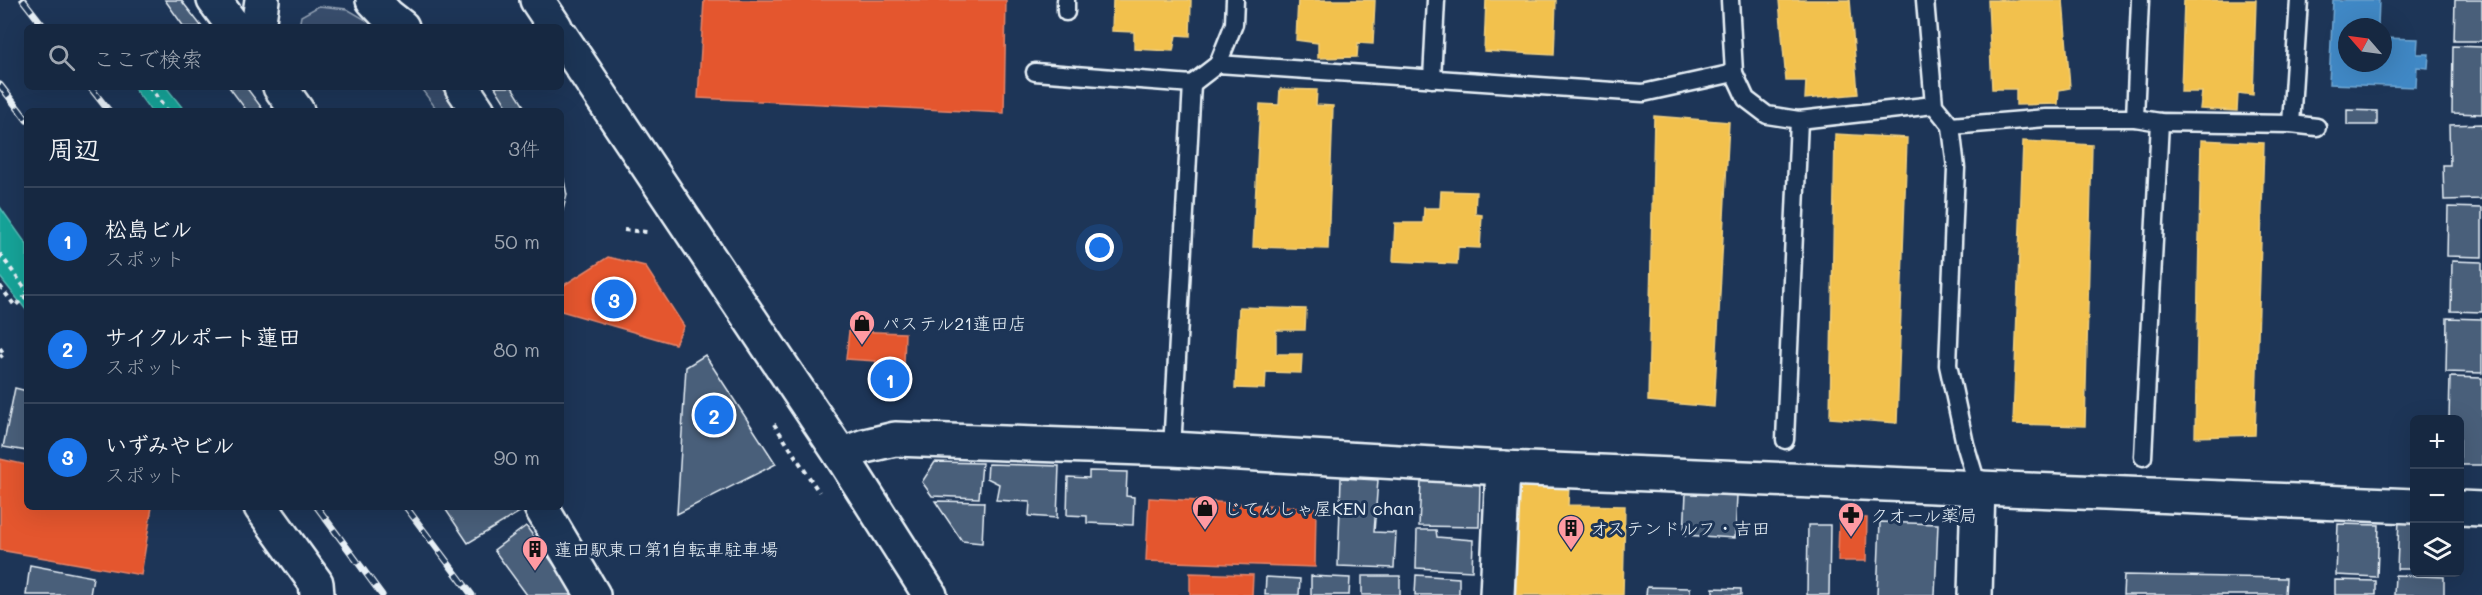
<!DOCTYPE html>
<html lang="ja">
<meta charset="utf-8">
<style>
body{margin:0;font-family:Mali,"Klee One",sans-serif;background:#23344c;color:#f1f3f6}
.controls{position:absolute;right:18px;bottom:18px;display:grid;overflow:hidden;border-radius:9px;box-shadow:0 6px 24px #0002}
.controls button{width:54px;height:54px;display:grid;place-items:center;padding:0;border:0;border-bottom:2px solid #35445a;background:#162841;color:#f1f3f6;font:30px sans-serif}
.compass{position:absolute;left:2338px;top:18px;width:54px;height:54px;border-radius:50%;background:#162841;box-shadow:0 6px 24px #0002;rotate:298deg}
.you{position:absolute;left:1100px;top:248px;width:21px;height:21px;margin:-15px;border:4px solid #fff;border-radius:50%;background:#1a73e8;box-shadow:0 0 0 9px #1a73e833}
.badge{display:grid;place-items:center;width:39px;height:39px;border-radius:50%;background:#1a73e8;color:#fff;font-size:20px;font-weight:700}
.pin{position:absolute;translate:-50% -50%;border:3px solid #fff;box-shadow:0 2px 6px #0006}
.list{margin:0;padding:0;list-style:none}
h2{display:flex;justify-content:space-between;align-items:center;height:78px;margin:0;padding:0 24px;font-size:26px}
h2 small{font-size:20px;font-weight:400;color:#9ea6b1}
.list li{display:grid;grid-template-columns:39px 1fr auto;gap:18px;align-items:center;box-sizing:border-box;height:108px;padding:0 24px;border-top:2px solid #35445a}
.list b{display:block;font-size:22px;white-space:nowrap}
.list p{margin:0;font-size:20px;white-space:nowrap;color:#9ea6b1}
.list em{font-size:20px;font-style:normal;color:#9ea6b1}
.icon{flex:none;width:33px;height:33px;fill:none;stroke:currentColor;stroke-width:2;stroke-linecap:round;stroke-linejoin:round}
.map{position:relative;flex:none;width:2482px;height:595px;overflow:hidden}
.search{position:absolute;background:#162841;box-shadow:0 6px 24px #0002;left:24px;top:24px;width:540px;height:66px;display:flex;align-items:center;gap:15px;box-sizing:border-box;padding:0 21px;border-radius:9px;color:#9ea6b1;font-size:22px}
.panel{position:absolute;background:#162841;box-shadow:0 6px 24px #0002;left:24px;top:108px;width:540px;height:402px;border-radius:9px}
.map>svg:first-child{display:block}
.green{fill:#374d6c;stroke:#909fb2;stroke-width:1.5}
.homes{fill:#f2c14e;stroke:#efcf81;stroke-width:1.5}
.shops{fill:#e4572e;stroke:#e5856b;stroke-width:1.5}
.schools{fill:#3f88c5;stroke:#72a8d4;stroke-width:1.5}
.public{fill:#17a398;stroke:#56bab5;stroke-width:1.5}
.building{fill:#495e7a;stroke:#e8f1f8;stroke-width:1.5}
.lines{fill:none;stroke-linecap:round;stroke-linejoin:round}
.lane-casing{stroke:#e8f1f8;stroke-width:21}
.street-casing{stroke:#e8f1f8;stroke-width:38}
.secondary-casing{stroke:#e8f1f8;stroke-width:38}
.path{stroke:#e8f1f8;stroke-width:4;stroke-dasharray:4.5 4.5;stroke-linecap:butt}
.lane{stroke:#1d3557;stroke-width:16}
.street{stroke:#1d3557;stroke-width:33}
.secondary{stroke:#1d3557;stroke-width:33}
.rail-casing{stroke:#e8f1f8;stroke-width:7}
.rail{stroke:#1d3557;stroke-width:4.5;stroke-dasharray:14;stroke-linecap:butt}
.labels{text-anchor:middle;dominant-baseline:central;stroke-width:6;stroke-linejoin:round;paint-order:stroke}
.poi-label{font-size:18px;fill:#e8f1f8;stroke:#1d3557;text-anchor:start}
</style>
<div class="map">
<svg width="2482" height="595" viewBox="0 0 2482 595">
<rect width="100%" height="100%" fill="#1d3557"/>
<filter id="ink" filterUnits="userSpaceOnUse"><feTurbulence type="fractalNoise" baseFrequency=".0167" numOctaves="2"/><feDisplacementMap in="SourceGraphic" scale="12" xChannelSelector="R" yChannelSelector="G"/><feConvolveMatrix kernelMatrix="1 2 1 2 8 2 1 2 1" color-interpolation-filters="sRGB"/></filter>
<g filter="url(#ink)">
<g class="green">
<path d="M319,6L347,9L378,27H299L301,16Z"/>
<path d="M420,87H441L458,111H438Z"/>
</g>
<g class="homes">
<path d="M1113,0H1191L1190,36L1176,35L1173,51L1134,49V32L1112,31Z"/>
<path d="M1298,0H1375L1373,44L1358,43L1357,57L1318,58V43L1296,40Z"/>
<path d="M1486,0H1556L1554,55L1484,51Z"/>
<path d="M1779,0H1850L1858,94L1805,99L1806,81H1786Z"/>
<path d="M1988,0H2063L2070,88L2059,90L2058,104L2016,105V89H1992Z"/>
<path d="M2184,0H2256L2253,95L2238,93L2237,111L2200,109L2202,92H2181Z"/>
<path d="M1280,89L1317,90L1316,105L1333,106L1328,249L1253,247L1260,104L1279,105Z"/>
<path d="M1654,116L1729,122L1714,407L1648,401Z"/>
<path d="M1835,134L1907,138L1897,423L1830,418Z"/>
<path d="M2201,140L2264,143L2255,435L2195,437Z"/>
<path d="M2023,141L2092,145L2085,426L2013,424Z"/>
<path d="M1441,191L1476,192L1475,214L1482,215L1480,248L1458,247L1457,264L1393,261L1395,223H1423L1424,208H1440Z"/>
<path d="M1239,307L1306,309L1305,330H1276V354H1302L1301,373L1266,372L1265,389L1235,388Z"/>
<path d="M1520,484L1569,486L1568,505L1625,506L1623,595H1516Z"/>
</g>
<g class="shops">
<path d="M704,0H1006L1004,113L698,98Z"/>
<path d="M608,257L645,266L684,326L675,344L561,311V287Z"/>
<path d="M849,331L905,333L903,396H877L876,361L846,359Z"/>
<path d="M0,459L27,465V507H152L141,575L0,550Z"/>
<path d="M1149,498L1316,508L1315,567L1146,561Z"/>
<path d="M1839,517L1867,518L1866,561H1838Z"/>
<path d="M1190,573L1253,575L1252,595H1190Z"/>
</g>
<path class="schools" d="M2333,0H2379L2378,27H2347V63H2383V38L2418,39L2417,54H2429L2428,68L2417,67L2416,87L2329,84Z"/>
<g class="public">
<path d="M133,87H166L185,111H151Z"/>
<path d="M0,207L27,245V311L0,277Z"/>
</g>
<g class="building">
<path d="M165,0H181L202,27H184Z"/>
<path d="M2455,0H2482V41H2454Z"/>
<path d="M2453,46L2482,47V114L2452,113Z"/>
<path d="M229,87H246L264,111H247Z"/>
<path d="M495,87H512L527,111H510Z"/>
<path d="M2347,110L2377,111V125H2347Z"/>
<path d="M2482,124V199L2444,200L2443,165H2450L2449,125Z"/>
<path d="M561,166L567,195L561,217Z"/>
<path d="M2448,207L2482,208V257L2447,256Z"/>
<path d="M2452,261L2482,262V312L2451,311Z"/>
<path d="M2447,318L2482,319V373L2446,372Z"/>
<path d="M705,355L776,464L677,514L686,367Z"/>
<path d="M2450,377L2482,378V465H2460V420H2449Z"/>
<path d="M15,388L27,391V451L3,447Z"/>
<path d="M935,462L982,463L979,498L932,496L922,482Z"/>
<path d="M988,464L1059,466L1057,518L1029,516L1030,502L996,500L999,484L987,478Z"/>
<path d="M1089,471L1127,472L1126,496L1134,497L1133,525L1087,523V516L1067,515L1068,477L1089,478Z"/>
<path d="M1341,478L1378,480L1374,532L1396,533L1394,568L1338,566Z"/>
<path d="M1421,481L1480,483L1479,527L1419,526Z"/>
<path d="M1686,493L1737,495L1735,538L1684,535Z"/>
<path d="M935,501L984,502L982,543L962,541Z"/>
<path d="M444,507H521L523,510L468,543Z"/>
<path d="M2399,519L2414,520V569H2397Z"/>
<path d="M1880,522L1938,524L1935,595H1877Z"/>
<path d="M2338,524L2379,525L2377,577L2336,575Z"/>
<path d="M1808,525H1830L1829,595H1807Z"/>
<path d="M526,526L576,595H527L494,550Z"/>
<path d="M1417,530H1436L1437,537L1473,540L1472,571L1416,568Z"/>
<path d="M30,565L93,577L90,595H26Z"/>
<path d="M1416,575L1459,578V595H1415Z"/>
<path d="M2124,575L2286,578L2285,595H2123Z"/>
<path d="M2395,575L2444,577V595H2394Z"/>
<path d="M1311,576L1350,578L1349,595H1311Z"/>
<rect x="1362" y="576" width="38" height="19"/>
<path d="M1266,577L1300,579L1299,595H1265Z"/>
<path d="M2335,580L2376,581V595H2335Z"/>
<path d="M1647,587L1690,588V595H1646Z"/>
<path d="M1713,588L1741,589V595H1713Z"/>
</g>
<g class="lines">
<g class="lane-casing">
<g id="lane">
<path d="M1730,0L1734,73L1746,99L1767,115L1799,120L1934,105"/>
<path d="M1925,0L1934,105L1951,126L1956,168L1948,365L1965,444L1978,487"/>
<path d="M1066,12V0"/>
<path d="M1218,64L1234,24L1235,0"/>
<path d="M1035,72L1192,84L1218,64L1643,93L1734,73"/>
<path d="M1432,79L1436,0"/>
<path d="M2135,118L2140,0"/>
<path d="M2291,124L2299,0"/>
<path d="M1951,126L2046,118H2135L2160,122L2291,124L2317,127"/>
<path d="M1785,440L1799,120"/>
<path d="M1172,449L1192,84"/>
<path d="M2143,457L2160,122"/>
</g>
</g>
<g class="street-casing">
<g id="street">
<path d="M214,0L234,27"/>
<path d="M841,455L865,446L895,439L1172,449L1503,468L2414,506"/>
<path d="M261,507L316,583L317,595"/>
<path d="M541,507L593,595"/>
<path d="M2460,508L2482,509"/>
<path d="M1497,595L1503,468"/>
<path d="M1975,595L1978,487"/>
</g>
</g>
<g class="secondary-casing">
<g id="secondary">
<path d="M373,0L388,16L402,27"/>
<path d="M537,0L555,27"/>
<path d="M258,27L262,0"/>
<path d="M561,36L841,455L930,595"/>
<path d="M280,87L297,111"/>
<path d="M462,87L478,111"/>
</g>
</g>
<g class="path">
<path d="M149,87L168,111"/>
<path d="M624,230L647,232L649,235"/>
<path d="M0,254L27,291"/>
<path d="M0,286L15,306L27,295"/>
<path d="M0,348L4,354L0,357"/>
<path d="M774,424L819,492"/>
</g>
<use href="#lane" class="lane"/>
<use href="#street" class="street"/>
<use href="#secondary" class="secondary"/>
<g class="rail-casing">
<g id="rail">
<path d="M23,0L44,27"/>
<path d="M0,85L27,120"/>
<path d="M90,87L109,111"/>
<path d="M317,507L382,595"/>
<path d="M406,507L472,595"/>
</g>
</g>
<use href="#rail" class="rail"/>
</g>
</g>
<defs>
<g id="shop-pin" transform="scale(1.35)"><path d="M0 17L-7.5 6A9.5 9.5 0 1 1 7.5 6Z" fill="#ff9aa2" stroke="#1d3557"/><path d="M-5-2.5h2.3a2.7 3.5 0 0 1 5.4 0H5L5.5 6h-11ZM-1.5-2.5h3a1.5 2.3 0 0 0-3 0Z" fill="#111"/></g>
<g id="pharmacy-pin" transform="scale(1.35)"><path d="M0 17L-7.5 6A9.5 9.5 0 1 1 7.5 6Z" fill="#ff9aa2" stroke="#1d3557"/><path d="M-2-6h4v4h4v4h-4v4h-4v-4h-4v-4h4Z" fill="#111"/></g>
<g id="building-pin" transform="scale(1.35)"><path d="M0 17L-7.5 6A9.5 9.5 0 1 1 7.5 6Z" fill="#ff9aa2" stroke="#1d3557"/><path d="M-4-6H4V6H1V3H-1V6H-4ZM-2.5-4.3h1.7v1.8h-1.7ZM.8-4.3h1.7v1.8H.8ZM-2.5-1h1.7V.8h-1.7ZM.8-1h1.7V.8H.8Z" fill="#111"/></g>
</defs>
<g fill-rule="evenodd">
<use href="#shop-pin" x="862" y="323"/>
<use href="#shop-pin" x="1205" y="508"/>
<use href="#pharmacy-pin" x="1851" y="515"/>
<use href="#building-pin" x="1571" y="528"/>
<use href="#building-pin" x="535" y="549"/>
</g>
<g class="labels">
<g class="poi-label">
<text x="882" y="323">パステル21蓮田店</text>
<text x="1224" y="508">じてんしゃ屋KEN chan</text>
<text x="1870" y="515">クオール薬局</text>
<text x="1590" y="528">オステンドルフ・吉田</text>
<text x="554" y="549">蓮田駅東口第1自転車駐車場</text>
</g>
</g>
</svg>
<div class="controls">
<button>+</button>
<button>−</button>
<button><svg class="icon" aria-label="layers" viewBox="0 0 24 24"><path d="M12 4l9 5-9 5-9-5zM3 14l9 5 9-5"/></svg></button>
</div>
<svg class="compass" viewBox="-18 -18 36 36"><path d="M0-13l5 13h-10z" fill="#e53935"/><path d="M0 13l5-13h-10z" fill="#9ea6b1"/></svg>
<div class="you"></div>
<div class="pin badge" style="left:890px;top:379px">1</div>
<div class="pin badge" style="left:714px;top:415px">2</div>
<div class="pin badge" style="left:614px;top:299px">3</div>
<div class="search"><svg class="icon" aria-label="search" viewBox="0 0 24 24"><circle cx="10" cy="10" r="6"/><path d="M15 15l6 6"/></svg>ここで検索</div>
<section class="panel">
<h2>周辺<small>3件</small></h2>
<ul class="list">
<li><span class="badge">1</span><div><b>松島ビル</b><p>スポット</p></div><em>50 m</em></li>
<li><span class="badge">2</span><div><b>サイクルポート蓮田</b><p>スポット</p></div><em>80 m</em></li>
<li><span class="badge">3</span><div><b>いずみやビル</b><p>スポット</p></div><em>90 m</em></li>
</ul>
</section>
</div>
